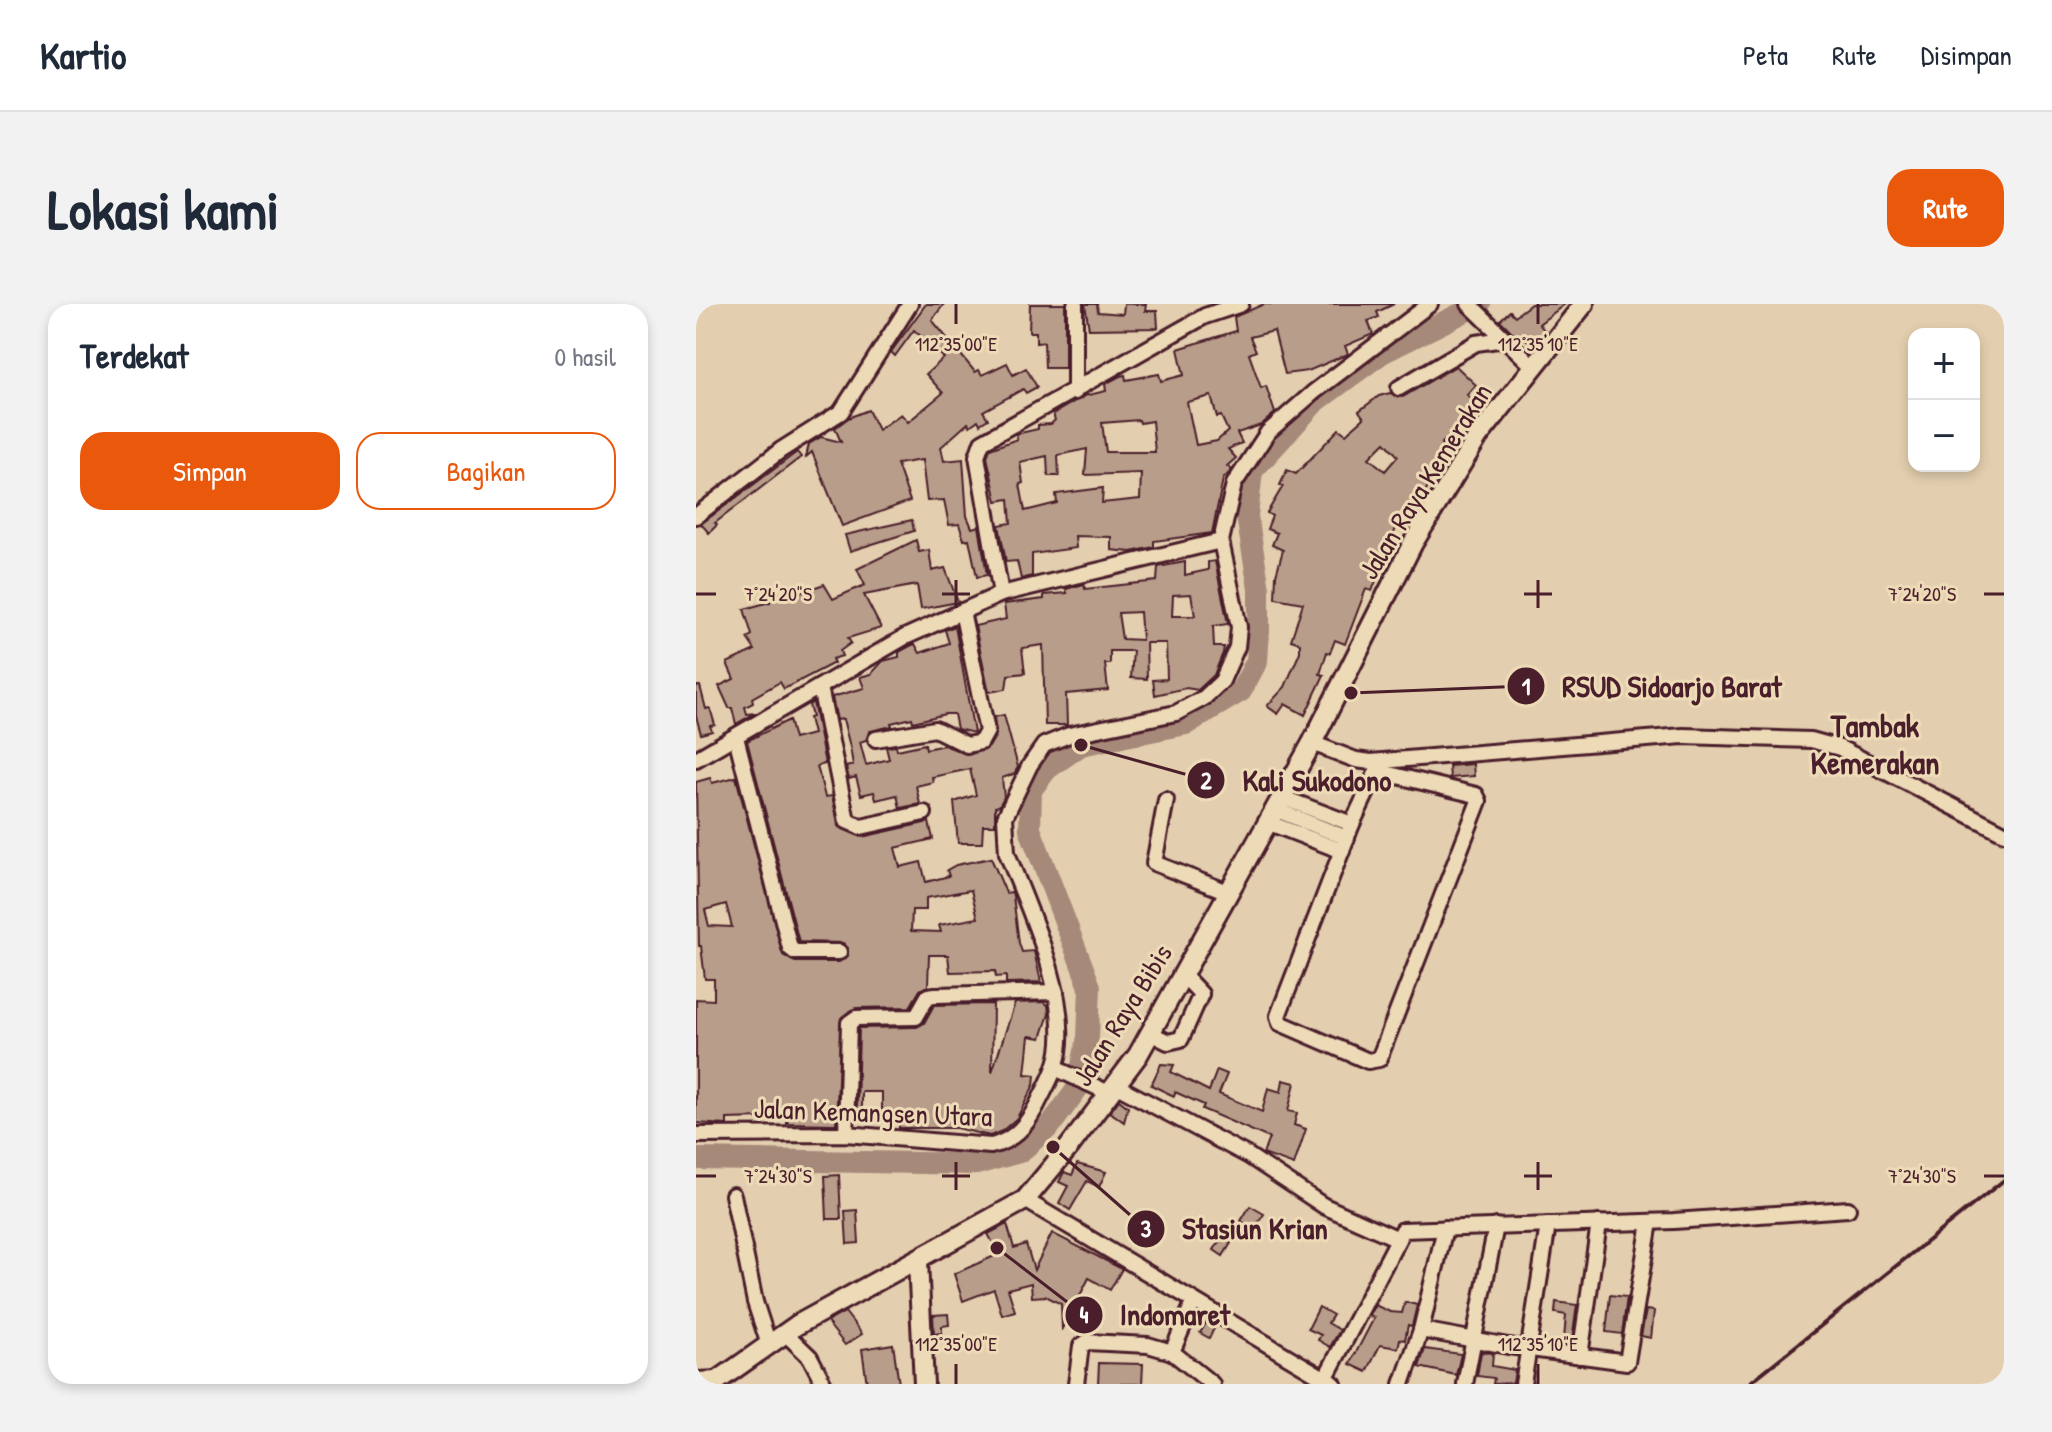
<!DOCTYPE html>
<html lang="id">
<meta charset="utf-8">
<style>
body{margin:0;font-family:"Patrick Hand",sans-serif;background:#f2f2f3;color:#1f2937}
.controls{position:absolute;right:24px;top:24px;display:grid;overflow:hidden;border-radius:16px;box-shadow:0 4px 12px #0003}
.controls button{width:72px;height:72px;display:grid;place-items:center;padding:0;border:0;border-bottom:2px solid #e0e1e3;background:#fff;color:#1f2937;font:40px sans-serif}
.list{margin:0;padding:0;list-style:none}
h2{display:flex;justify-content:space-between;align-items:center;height:104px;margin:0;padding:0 32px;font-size:34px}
h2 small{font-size:26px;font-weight:400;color:#747a83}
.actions{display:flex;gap:16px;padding:24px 32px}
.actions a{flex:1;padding:18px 0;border:2px solid #ea580c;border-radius:24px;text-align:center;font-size:28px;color:#ea580c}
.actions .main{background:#ea580c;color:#fff}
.map{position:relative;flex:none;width:1308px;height:1080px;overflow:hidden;border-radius:24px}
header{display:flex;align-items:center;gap:48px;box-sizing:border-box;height:112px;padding:0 40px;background:#fff;border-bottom:2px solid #e0e1e3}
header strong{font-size:38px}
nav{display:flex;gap:44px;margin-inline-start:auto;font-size:28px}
.intro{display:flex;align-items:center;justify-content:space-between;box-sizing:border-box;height:192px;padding:0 48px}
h1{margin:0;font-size:56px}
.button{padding:20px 36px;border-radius:24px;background:#ea580c;color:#fff;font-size:28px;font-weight:700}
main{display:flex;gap:48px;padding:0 48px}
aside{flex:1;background:#fff;border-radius:24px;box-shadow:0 4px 12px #0003}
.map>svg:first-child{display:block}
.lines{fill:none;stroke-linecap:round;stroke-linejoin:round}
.river{stroke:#a7897a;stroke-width:22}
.building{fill:#b89e8a;stroke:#4a1f2b;stroke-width:2;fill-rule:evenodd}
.minor-casing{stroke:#4a1f2b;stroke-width:20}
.major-casing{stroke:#4a1f2b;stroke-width:24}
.minor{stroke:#eddab7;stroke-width:14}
.major{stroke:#eddab7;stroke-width:18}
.rail{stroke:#4a1f2b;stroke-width:4}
.ticks{fill:none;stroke:#4a1f2b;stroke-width:3}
.labels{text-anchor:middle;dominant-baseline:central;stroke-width:6;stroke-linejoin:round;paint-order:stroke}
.street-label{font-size:28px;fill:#4a1f2b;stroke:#eddab7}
.quarter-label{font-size:32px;font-weight:bold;fill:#4a1f2b;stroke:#eddab7}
.ticks-label{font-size:20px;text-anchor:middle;fill:#4a1f2b;stroke:#eddab7;stroke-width:6;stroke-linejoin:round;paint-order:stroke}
.leader{fill:none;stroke:#4a1f2b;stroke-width:3}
.callout-dot{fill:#4a1f2b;stroke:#eddab7;stroke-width:3}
.mark-label{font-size:24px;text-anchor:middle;font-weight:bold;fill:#fff}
.callout-label{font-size:30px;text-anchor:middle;font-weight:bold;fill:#4a1f2b;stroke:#eddab7;stroke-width:6;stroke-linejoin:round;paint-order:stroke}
</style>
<header>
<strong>Kartio</strong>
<nav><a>Peta</a><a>Rute</a><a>Disimpan</a></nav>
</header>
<div class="intro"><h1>Lokasi kami</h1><a class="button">Rute</a></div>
<main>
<aside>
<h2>Terdekat<small>0 hasil</small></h2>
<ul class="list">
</ul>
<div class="actions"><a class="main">Simpan</a><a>Bagikan</a></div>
</aside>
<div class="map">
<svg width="1308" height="1080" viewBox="0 0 1308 1080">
<rect width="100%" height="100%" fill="#e3cfaf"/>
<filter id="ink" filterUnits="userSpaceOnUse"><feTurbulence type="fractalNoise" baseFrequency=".0125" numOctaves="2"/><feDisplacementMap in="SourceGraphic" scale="16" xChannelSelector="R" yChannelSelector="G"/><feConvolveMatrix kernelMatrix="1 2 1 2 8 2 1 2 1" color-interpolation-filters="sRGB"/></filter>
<g filter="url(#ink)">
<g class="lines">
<path class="river" d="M0,855L281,860L324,848L354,822L381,785L392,733L394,683L334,525L335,486L351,465L385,441L490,420L545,387L561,357L563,326V285L551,212L556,167L618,99L686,49L784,0"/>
</g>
<g class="building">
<path d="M230,0H248L236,16L279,68L283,66L286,71L311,59L317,71L330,64L341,83L330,89L327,85L287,107L292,115L284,120L282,116L274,122L272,119L245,143L248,157L267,155L271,212L276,224L283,222L291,271L281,273L273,235L268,236L263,220L253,221L248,196L231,197L226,156L201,160L214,197L146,222L116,148L110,153L113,140L125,133L145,138L139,124L152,114L172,106L182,126L205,110L212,118L247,89L230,70L248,54L218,26L199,52L195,48Z"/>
<path d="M334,0H369V64H349L348,38L340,39V28H333Z"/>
<path d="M389,0H401L402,8L427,10L428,0H450L449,7H461L462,24L393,25Z"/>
<path d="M568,0H698L681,8L683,13L672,17L677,30L649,42L652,50L612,67L589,70L578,27L554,33L560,47L553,50L565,84L570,82L579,109L565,121L541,129L546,139L532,145L540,154L531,162L536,166L527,175L516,229L458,237V243L435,248L415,246V233L379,232L380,244L336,250V272L325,275L321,257L310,258L303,221L315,219L313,195L301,197L291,153L294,145L321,135L320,130L342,125V121L355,120L359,116L357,110L388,92L410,87L409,80L424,72L429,71L430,76L463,70L465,77L488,71L482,45L540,27L538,13ZM515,92L521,113L525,112L532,127L521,137L500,141L491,98ZM443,116L444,119L456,117L459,148H410L406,119ZM391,145L389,171L445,169L444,195L406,199L407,184L360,190L361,199L329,207L324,180L327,179L324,158L351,152L352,172H363L362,151Z"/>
<path d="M835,0H869L843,20L850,28L835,39L827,33L824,36L804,16L814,7L819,12Z"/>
<path d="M760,62L780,81L771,91L784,103L745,140L752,148L745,155L748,157L705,226L700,224L682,272L676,287L670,285L649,340L639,336L634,349L631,348L624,370L628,371L609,411L589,400L582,410L571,402L589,383L604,348V339L595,336L607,299L579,294L580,271L587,246L576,241L581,229L571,225L576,212L571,209L587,182L584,181L591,166L600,170L643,125L650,130L668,114L663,107L683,92L694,89L707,93ZM689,138L702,152L689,167L673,154Z"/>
<path d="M101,148L105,153L19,219L21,221L13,229L5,220Z"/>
<path d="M216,216L218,227L154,247L149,231Z"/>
<path d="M220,236L223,248L233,246L236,267L249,264L262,298L225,305L221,281L168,291L185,324L152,334L155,339L144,347L146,352L136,355L138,359L88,385L84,378L56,394L57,399L49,403L51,410L59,409L40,420L36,404H33L23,382L38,375L31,359L59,346L51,334L56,331L48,305L74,298L73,293L85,290L87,295L128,280L137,295L169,281L161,265Z"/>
<path d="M519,257L532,320L517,322L518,343H528L527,349L518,371L502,386L490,384L459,391L457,376L471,375L470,339H450L451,375L435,374L437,347H414V360H409L412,386L370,390L371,421H349L347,341L326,344L329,369L312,371L310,385L293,388L279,322L310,315L308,300L348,295V291L371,289L370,285L388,280L389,285L461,277L462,263L489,258V271L512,266V258ZM495,290L499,312H476L477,291ZM444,308L446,336L426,335L422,309Z"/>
<path d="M259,322L278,429L261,425L258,410H249L217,418L216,414L195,419L196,422L174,427L170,436L164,438L170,461L193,455L190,443L200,442L201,446L229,440L230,445L248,441L273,451L293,443L300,431L298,413L308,411L322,463L318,470L306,474L308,493L303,502L299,503V521H287L286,539H262L258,498L280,491L274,465L236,473L237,478L220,482L224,500L204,504L201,491L180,496L178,488L165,491L160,473L153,475L150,463L157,461L154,443L147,415L141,416L136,393L168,384L164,373L175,370L187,357L203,353V348L214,342L219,340L224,349L253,339L249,326Z"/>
<path d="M0,382H4L10,405L14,404L19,421L14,422L16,427L5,430L0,412Z"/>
<path d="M117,398L129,460L121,462L129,493L136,492L143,523L166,533L233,518L237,535L199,544L204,563L225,558L230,578L253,572L251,566L260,561L295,554L310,589L316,588L317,592L323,639L326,648L338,647L345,678L310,679V672L300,673L299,667L254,668L252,651H233L232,682L224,686L214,703L160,704L145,714L140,820L91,819V811L65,810V814L31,815V821L0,819V695L18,696V675H9L5,642H3L0,478L14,474L16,479L40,473L87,651L99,658H143L152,652V644L147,639L103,638L51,437L93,416L98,435L117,430L113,414L116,413L113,401ZM275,586L282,614L243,621L245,628L215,627L216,606H230V594ZM30,600L36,623L13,622L9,606Z"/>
<path d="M777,460L778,472L754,474L753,462Z"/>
<path d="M347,698L352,701L353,710L345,734L333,732L329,770L339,771L338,781L321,814L306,827L294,832L260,824H203V807H186V788H166V805H161L163,724L221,723L228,719L238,701L297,700L296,768L319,699Z"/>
<path d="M465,760L478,761L475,768L513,787L521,766L531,770L523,790L566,808L572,784L585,788L587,776L599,779L592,807L601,809L598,821L610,825L598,861L567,850L573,834L506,805L508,801L479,788L478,792L455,781Z"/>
<path d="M423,796L432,803L428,818L414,808Z"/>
<path d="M381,860L410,868L403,883L391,877L374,906L363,899L372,882L363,878L368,868L376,871Z"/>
<path d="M143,871L145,915H131L129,872Z"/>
<path d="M554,902L568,910L558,925L545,917Z"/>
<path d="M161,906L163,939L151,940L149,907Z"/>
<path d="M311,920L318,944L330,940L338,966L356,929L426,965L414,986L393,974L378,1003H398L399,1015L371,1017L366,1025L365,1000L350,992L336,993L335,979L312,985L319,1007L306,1011L298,985L267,997L258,970L303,950L292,930Z"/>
<path d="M526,933L535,939L527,952L518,946Z"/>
<path d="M914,991L931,993L926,1030L910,1028Z"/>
<path d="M709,998L721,1001L716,1022L712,1021L709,1036L704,1035L702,1044L684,1041L671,1068L654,1060L678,1014L673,1012L679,1001L694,1008L706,1009Z"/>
<path d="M860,998L881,1001L876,1037L868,1036L870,1011L859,1009Z"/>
<path d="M623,1003L637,1011L632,1019L644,1026L634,1043L622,1036L625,1031L612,1025Z"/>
<path d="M950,1006L958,1007L955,1034L945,1032Z"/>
<path d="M149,1008L166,1030L149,1041L131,1018Z"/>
<path d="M252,1010L253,1021L246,1022V1029L238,1030L237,1011Z"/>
<path d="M512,1016L520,1021L513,1034L504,1029Z"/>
<path d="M197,1040L203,1080H171L166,1045Z"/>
<path d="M729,1045L765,1050L760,1071L723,1063Z"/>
<path d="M785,1048L797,1049L796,1062L819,1066L817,1079L797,1080L798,1074L781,1072Z"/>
<path d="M403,1059L447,1060L446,1080H402Z"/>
</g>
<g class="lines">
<g class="minor-casing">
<g id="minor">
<path d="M379,0V88"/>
<path d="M773,0L837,62"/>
<path d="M703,84L780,39L809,35"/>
<path d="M0,212L85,146L145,108L214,0"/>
<path d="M305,290L281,152L286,138L509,12L545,0"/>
<path d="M124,383L151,517L165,523L228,509"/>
<path d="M40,433L94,644L99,648H143"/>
<path d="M180,435L239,425L271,441L285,438L291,427L266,307"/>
<path d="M616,439L660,456L675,458L987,432L1115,436L1144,444L1308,529"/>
<path d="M0,455L209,333L305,290L525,237"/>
<path d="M681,467L780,491L783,497L683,755L672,757L584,719L582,712L656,520Z"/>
<path d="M585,493L656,520"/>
<path d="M470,496L458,559L532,588"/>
<path d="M578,505L651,534"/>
<path d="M571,518L646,547"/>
<path d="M454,729L472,738L485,735L505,690L486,670"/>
<path d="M359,764L413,789"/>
<path d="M419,781L553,852L628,902L700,934"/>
<path d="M150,830L153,719L160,714L220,713L232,692L239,691L360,688"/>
<path d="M0,831L150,830L295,842C318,837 332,820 342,799C350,783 360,766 363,748C372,686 333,607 311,549L309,513L334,461L348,441L373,431L480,409L508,394L526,377L541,343L543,323L525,237L538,180L572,128L618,88L734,0"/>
<path d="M37,891L59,998L73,1041"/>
<path d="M329,896L638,1080"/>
<path d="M725,1026L812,1042L931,1058L954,918"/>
<path d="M89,1029L114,1053L128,1080"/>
<path d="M476,1048L516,1080"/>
<path d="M884,1052L903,919"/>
<path d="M629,1075L707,926L978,917L1152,905"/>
<path d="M0,1076L23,1075"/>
<path d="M380,1080L385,1042L391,1038L452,1041L476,1048L498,997"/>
<path d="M706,1080L725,1026L749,924"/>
<path d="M769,1080L800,922"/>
<path d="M827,1080L852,921"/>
</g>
</g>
<g class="major-casing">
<g id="major">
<path d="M222,957L228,1080"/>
<path d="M17,1080L101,1021L329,896L373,843L442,751L616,439L717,239L782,133L888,0"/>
</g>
</g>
<use href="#minor" class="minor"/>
<use href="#major" class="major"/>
<path class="rail" d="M1052,1080L1308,876"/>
</g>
</g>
<path class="ticks" d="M260,0V20M842,0V20M260,276V304M842,276V304M0,290H20M246,290H274M828,290H856M1288,290H1308M260,858V886M842,858V886M0,872H20M246,872H274M828,872H856M1288,872H1308M260,1060V1080M842,1060V1080"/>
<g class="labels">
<g class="street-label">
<text transform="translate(729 177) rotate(-58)">Jalan Raya Kemerakan</text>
<text transform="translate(426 711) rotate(-58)">Jalan Raya Bibis</text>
<text transform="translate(177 808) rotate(2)">Jalan Kemangsen Utara</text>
</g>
<g class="quarter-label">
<text x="1179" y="421">Tambak<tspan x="1179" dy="37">Kemerakan</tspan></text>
</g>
</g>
<g class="ticks-label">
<text x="260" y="47">112°35'00"E</text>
<text x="842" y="47">112°35'10"E</text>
<text x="82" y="297">7°24'20"S</text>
<text x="1226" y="297">7°24'20"S</text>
<text x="82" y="879">7°24'30"S</text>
<text x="1226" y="879">7°24'30"S</text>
<text x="260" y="1047">112°35'00"E</text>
<text x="842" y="1047">112°35'10"E</text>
</g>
<path class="leader" d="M655 389L830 382M385 441L510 476M357 843L450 925M301 944L388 1011"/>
<g class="callout-dot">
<circle cx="655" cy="389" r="8"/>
<circle cx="385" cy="441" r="8"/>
<circle cx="357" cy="843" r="8"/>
<circle cx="301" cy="944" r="8"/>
<circle cx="830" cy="382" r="20"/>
<circle cx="510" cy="476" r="20"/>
<circle cx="450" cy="925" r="20"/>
<circle cx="388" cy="1011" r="20"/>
</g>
<g class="mark-label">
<text x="830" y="391">1</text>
<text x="510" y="485">2</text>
<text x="450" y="933">3</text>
<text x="388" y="1019">4</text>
</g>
<g class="callout-label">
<text x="976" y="393">RSUD Sidoarjo Barat</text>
<text x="621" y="487">Kali Sukodono</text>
<text x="559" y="935">Stasiun Krian</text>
<text x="479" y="1021">Indomaret</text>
</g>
</svg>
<div class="controls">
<button>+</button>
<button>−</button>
</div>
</div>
</main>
